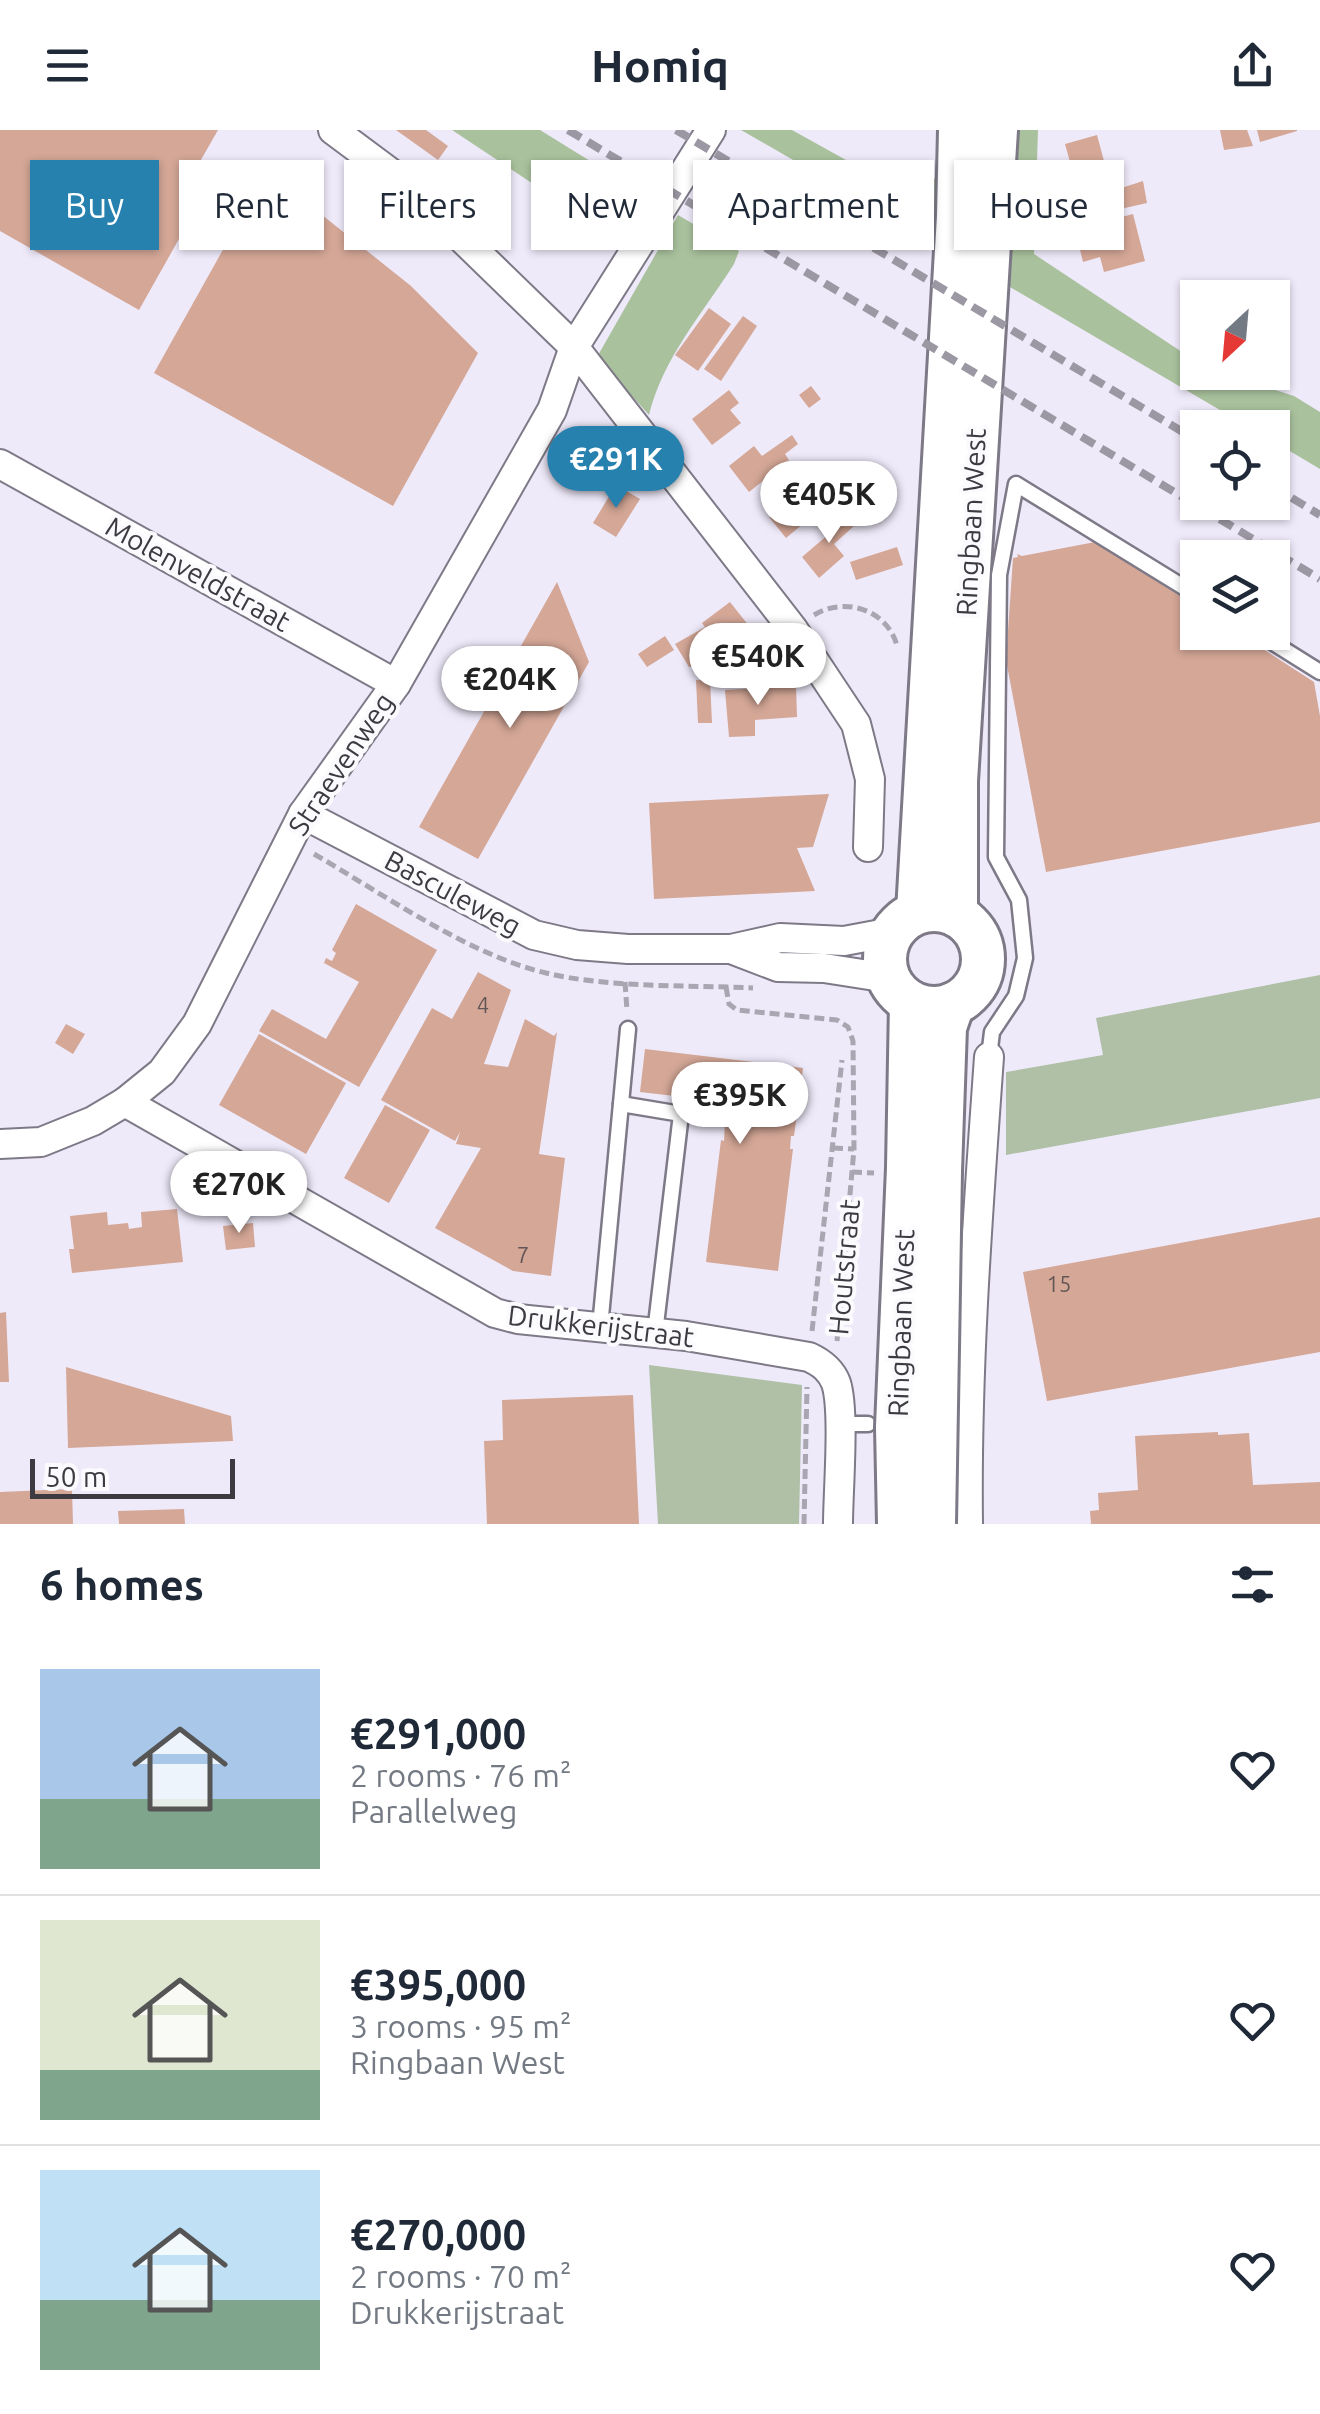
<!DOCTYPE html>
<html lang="en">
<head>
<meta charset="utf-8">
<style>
  :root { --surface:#fff; --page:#f2f2f3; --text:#1f2937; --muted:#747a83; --line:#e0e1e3; --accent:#2781af }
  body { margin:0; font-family:Ubuntu,sans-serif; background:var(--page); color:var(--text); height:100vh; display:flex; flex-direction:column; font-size:38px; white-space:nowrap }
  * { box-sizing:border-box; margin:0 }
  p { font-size:32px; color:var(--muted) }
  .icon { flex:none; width:55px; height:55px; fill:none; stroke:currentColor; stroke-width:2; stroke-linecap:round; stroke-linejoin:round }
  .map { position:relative; height:1394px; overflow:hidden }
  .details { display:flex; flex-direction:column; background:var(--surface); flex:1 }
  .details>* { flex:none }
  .top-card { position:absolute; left:30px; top:30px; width:1260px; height:90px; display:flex; gap:20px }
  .needle { width:65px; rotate:206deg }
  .tools { position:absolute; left:1180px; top:150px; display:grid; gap:20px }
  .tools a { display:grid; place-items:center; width:110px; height:110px; border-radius:0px; background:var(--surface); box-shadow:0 2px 8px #0004; font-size:50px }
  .scale { position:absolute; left:30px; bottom:25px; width:205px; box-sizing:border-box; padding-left:10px; border:5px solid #3d3b41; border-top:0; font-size:28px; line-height:35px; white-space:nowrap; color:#3d3b41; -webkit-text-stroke:8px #fbfafd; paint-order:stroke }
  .price { position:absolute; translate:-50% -85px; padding:0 22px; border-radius:35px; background:#fff; color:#222; font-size:32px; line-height:65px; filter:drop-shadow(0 2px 5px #0008) }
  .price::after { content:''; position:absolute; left:50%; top:60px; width:30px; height:22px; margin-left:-15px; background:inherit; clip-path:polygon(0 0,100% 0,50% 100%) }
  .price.current { background:var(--accent); color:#fff }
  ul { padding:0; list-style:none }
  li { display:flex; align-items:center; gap:30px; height:250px; padding:0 40px }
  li+li { border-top:2px solid var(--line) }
  li span { display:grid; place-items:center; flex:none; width:280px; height:200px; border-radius:0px; color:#555 }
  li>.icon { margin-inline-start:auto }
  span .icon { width:120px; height:120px; fill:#fffc; stroke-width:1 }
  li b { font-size:42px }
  h2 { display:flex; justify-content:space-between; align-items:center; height:120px; padding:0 40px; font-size:42px }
  .pill { padding:0 35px; border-radius:0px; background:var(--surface); box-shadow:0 2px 8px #0004; font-size:35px; line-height:90px }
  .pill.current { background:var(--accent); color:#fff }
  header { display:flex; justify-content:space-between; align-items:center; height:130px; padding:0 40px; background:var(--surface); font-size:45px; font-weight:600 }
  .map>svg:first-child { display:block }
</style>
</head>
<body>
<header><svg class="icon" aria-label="menu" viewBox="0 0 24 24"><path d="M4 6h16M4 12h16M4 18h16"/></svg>Homiq<svg class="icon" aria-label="share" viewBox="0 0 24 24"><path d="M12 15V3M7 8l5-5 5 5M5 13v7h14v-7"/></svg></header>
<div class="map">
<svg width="1320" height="1394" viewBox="0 0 1320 1394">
  <rect width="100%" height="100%" fill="#efeafa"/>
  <!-- green -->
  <g fill="#afc0a7">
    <path d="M 1320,845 L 1320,968 L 1006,1025 L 1006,942 L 1103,925 L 1096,888 Z"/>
    <path d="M 649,1235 L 802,1255 L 799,1394 L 658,1394 Z"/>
  </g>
  <!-- forest -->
  <g fill="#a9c29d">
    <path d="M 452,0 L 540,0 L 645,65 L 635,77 L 612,62 L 568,77 Z"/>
    <path d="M 741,0 L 792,0 L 864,40 L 939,49 L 935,112 Z"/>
    <path d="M 1013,0 L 1038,0 L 1034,124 L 1197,232 L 1198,242 L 1214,243 L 1225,250 L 1263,256 L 1294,266 L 1320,282 L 1320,339 L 1273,311 L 1272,298 L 1249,297 L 1003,153 Z"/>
    <path d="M 678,85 L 739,121 L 734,134 C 703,183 663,228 649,285 L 597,227 Z"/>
  </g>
  <!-- building -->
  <g fill="#d4a797">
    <path d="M 0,0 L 218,0 L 194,42 L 211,52 L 139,180 L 0,101 Z"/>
    <path d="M 396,0 L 426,0 L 448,16 L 438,30 Z"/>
    <path d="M 1220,0 L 1247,0 L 1253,16 L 1224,20 Z"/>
    <path d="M 1257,0 L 1297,0 L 1297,1 L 1260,12 Z"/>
    <path d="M 1097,5 L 1104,31 L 1072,39 L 1065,14 Z"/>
    <path d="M 267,41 L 411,156 L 478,223 L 393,376 L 154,243 Z"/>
    <path d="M 1143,51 L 1147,73 L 1116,80 L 1112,61 Z"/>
    <path d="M 1133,84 L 1145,131 L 1104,142 L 1100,127 L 1083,132 L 1075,99 Z"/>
    <path d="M 709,178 L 731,194 L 698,241 L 675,225 Z"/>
    <path d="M 743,186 L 757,196 L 721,251 L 704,239 Z"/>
    <path d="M 811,256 L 821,269 L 809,278 L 799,265 Z"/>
    <path d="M 729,260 L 739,273 L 730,280 L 741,293 L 712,315 L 692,289 Z"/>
    <path d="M 792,305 L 798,314 L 785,324 L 789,330 L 749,362 L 729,336 L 754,316 L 762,326 Z"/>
    <path d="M 843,334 L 856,350 L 786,408 L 769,387 L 793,367 L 805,380 L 830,359 L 822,350 Z"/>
    <path d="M 616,355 L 640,369 L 616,407 L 593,393 Z"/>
    <path d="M 841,381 L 854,396 L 834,414 L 844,426 L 819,448 L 802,427 L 830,403 L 824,395 Z"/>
    <path d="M 1095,412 L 1198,477 L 1198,502 L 1237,502 L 1314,552 L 1320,586 L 1320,692 L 1046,742 L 1006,530 L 1013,428 L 1018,427 L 1017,424 L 1022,426 Z"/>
    <path d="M 897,417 L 903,435 L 856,450 L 850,432 Z"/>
    <path d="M 557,452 L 589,532 L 478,729 L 419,697 Z"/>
    <path d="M 730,472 L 749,496 L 726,514 L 741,534 L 689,537 L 675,514 L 705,497 L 702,493 Z"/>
    <path d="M 665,506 L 674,520 L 647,537 L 638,524 Z"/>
    <path d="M 710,549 L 712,593 L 698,593 L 696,550 Z"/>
    <path d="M 796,556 L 797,587 L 755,590 L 755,606 L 729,607 L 725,560 Z"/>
    <path d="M 829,664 L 813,717 L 797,718 L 815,761 L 654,769 L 649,673 Z"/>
    <path d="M 356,774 L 437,820 L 359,957 L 259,901 L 272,879 L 326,909 L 359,852 L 324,833 L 326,828 L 332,831 L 336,823 L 332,820 Z"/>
    <path d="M 478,842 L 511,860 L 484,934 L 508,937 L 525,889 L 554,906 L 557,902 L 539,1024 L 565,1028 L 551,1146 L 513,1141 L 435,1098 L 481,1018 L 456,1014 L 460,1002 L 455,1011 L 381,970 L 432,878 L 452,889 Z"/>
    <path d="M 66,894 L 85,904 L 73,924 L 55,913 Z"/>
    <path d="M 259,904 L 346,953 L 306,1024 L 219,975 Z"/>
    <path d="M 645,919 L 803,938 L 794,1006 L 791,1006 L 790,1019 L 793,1019 L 778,1141 L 706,1132 L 721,1010 L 724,1011 L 726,972 L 640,962 Z"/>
    <path d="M 385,975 L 430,1000 L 389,1073 L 344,1048 Z"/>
    <path d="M 177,1079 L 183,1132 L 72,1143 L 69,1119 L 74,1119 L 70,1086 L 107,1082 L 108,1095 L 128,1093 L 129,1099 L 142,1097 L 141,1082 Z"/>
    <path d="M 1320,1087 L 1320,1222 L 1047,1271 L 1023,1142 Z"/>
    <path d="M 253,1093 L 255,1117 L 226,1120 L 223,1096 Z"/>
    <path d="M 6,1182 L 9,1252 L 0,1252 L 0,1183 Z"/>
    <path d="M 66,1237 L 231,1286 L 233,1311 L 68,1318 Z"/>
    <path d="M 633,1265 L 639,1394 L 487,1394 L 484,1311 L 503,1310 L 502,1270 Z"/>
    <path d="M 1218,1302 L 1218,1305 L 1249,1303 L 1253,1355 L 1320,1352 L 1320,1394 L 1091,1394 L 1090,1381 L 1099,1380 L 1098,1363 L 1138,1360 L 1135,1306 Z"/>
    <path d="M 72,1359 L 73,1394 L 0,1394 L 0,1362 Z"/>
    <path d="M 184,1379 L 185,1394 L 119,1394 L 118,1381 Z"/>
  </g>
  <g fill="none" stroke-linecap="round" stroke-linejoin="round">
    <defs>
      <g id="service">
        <path d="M 1256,502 L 1320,542"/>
        <path d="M 989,927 L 992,902 L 1016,866 L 1025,828 L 1019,770 L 996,727 L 999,445 L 1016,354 L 1198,466"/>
        <path d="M 621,974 L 681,984 L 655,1203"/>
        <path d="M 600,1197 L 628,899"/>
        <path d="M 840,1294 L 868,1294"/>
      </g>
      <g id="minor">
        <path d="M 333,0 L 407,55 L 574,217 L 793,499 L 856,594 L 870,649 L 868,717"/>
        <path d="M 0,334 L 396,554"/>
        <path d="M 303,684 L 534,805 L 577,815 L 628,819 L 731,819 L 780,808 L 844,811 L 892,802"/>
        <path d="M 731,819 L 778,837 L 824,838 L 888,848"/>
        <path d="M 125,972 L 495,1183 L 518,1189 L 686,1206 L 809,1227 C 822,1233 831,1240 836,1253 C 845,1280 838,1362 838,1394"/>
        <path d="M 0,1014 L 41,1012 L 93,991 L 125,972 L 162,942 L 197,894 L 303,684 L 396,554 L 552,280 L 574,217 L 711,0"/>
        <path d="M 968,1394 C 966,1238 978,1083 989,927"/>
      </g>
      <g id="primary">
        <circle cx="934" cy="829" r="49"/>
        <path d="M 918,782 L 958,86 L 960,0"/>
        <path d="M 956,785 L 956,651 L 996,0"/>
        <path d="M 908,1038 L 911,873"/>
        <path d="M 940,1041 L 945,897 L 953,874"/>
      </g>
    </defs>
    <!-- service casing -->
    <use href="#service" stroke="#7e7987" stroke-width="19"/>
    <!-- minor casing -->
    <use href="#minor" stroke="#7e7987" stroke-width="32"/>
    <!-- primary casing -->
    <use href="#primary" stroke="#7e7987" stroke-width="48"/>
    <!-- path -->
    <g stroke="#a9a5b1" stroke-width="5" stroke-dasharray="10 5" stroke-linecap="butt">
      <path d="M 814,485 C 845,466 888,480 897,516"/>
      <path d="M 314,724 C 383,764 469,825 546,843 C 608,858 688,855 753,858"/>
      <path d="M 625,852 L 627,881"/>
      <path d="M 726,857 L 729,874 L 737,880 L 837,890 L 848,897 L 853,911 L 854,1019 L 837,1211"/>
      <path d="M 833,1018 L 854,1019"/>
      <path d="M 852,1042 L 874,1043"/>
      <path d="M 812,1201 L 842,930"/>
      <path d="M 804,1394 L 807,1257"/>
    </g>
    <!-- service -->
    <use href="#service" stroke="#fff" stroke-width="14"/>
    <!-- minor -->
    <use href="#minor" stroke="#fff" stroke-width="28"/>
    <!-- primary -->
    <use href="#primary" stroke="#fff" stroke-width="42"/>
    <!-- rail -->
    <g stroke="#9b98a3" stroke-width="8" stroke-dasharray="15 8" stroke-linecap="butt">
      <path d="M 568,0 L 1320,449"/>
      <path d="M 676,0 L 1198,311"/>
      <path d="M 1272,356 L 1320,385"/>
    </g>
    <defs>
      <g id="primary-bridge">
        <path d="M 899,1394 L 897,1297 L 908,1038"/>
        <path d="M 934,1394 L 940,1041"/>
      </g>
    </defs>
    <!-- primary-bridge casing -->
    <use href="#primary-bridge" stroke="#7e7987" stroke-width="48" stroke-linecap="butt"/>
    <!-- primary-bridge -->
    <use href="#primary-bridge" stroke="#fff" stroke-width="42"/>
  </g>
  <g text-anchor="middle" stroke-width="8" stroke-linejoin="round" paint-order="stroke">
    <!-- number labels -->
    <g font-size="22" fill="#635656">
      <text x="483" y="883">4</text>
      <text x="523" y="1133">7</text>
      <text x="1059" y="1162">15</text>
    </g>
    <!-- street labels -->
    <g font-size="28" fill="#3d3b41" stroke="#fbfafd">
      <text transform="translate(971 392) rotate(-87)" y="10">Ringbaan West</text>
      <text transform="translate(198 444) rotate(29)" y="10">Molenveldstraat</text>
      <text transform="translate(341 634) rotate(-56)" y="10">Straevenweg</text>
      <text transform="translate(453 763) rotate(28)" y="10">Basculeweg</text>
      <text transform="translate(844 1137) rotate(-85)" y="10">Houtstraat</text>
      <text transform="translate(901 1193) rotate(-88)" y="10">Ringbaan West</text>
      <text transform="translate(601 1196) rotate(7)" y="10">Drukkerijstraat</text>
    </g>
  </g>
</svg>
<div class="tools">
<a><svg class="needle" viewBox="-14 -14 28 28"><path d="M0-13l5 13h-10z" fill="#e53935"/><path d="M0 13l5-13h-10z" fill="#747a83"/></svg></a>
<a><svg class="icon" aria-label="locate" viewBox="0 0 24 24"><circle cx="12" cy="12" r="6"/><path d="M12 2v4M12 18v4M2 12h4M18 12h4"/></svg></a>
<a><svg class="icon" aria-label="layers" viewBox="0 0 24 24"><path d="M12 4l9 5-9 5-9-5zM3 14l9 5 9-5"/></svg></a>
</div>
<div class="scale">50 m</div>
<b class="price current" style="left:616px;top:381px">€291K</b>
<b class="price" style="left:829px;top:416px">€405K</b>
<b class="price" style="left:758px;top:578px">€540K</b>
<b class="price" style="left:510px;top:601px">€204K</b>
<b class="price" style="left:740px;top:1017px">€395K</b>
<b class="price" style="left:239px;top:1106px">€270K</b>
<div class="top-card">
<a class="pill current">Buy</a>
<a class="pill">Rent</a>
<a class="pill">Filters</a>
<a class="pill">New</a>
<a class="pill">Apartment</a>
<a class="pill">House</a>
</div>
</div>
<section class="details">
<h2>6 homes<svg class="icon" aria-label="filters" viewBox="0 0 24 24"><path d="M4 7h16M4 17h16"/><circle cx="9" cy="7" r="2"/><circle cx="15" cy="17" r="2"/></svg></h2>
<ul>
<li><span style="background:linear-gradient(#a9c7e8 65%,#7fa58c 0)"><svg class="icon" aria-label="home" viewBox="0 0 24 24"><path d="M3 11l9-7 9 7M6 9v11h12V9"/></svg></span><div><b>€291,000</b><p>2 rooms · 76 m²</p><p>Parallelweg</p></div><svg class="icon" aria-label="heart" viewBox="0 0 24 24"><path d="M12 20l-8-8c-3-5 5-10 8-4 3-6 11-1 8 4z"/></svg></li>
<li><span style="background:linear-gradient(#dfe7d0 75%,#7fa58c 0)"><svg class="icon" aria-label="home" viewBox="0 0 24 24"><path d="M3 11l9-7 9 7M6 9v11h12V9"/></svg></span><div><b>€395,000</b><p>3 rooms · 95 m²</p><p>Ringbaan West</p></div><svg class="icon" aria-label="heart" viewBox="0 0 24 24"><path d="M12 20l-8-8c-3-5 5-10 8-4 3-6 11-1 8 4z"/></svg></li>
<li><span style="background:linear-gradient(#bfe0f5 65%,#7fa58c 0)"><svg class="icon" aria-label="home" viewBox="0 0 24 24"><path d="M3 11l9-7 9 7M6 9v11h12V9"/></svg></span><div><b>€270,000</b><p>2 rooms · 70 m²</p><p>Drukkerijstraat</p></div><svg class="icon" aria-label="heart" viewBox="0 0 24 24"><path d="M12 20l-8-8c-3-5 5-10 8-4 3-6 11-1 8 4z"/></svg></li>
</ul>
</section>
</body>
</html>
